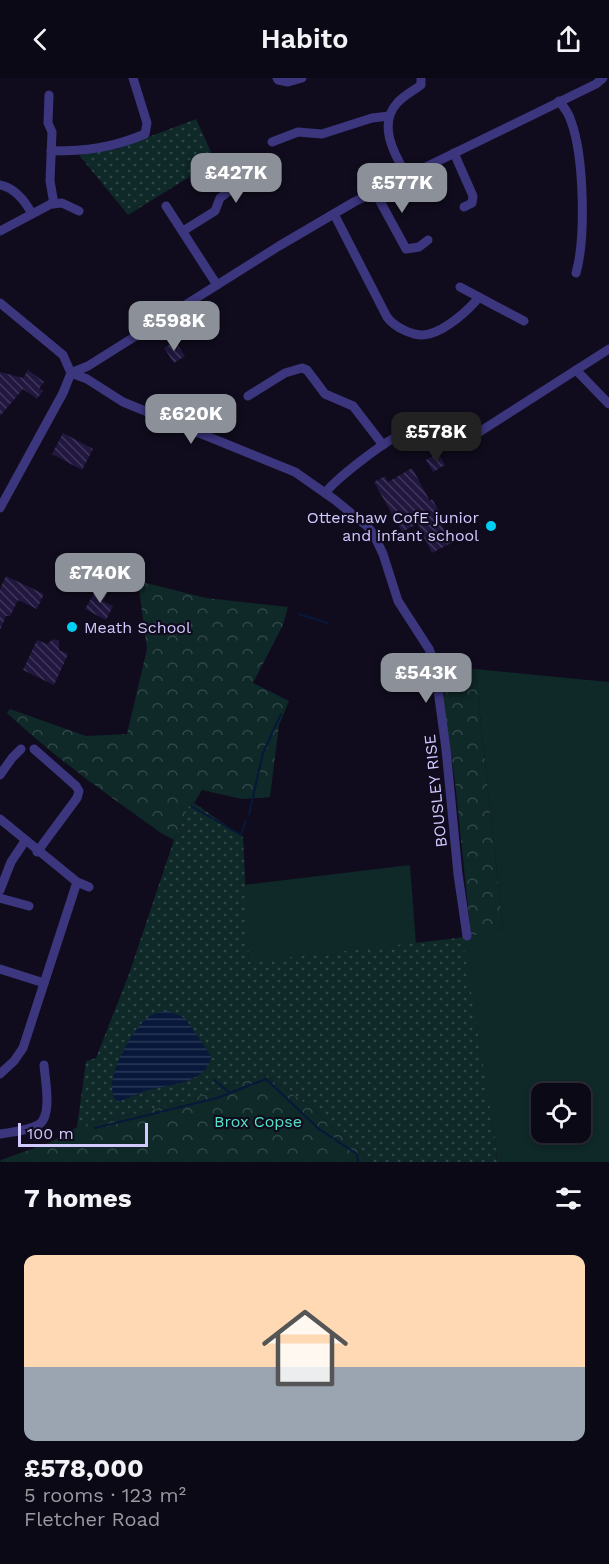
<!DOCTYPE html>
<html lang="en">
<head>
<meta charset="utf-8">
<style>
  :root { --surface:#0c0916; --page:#1a1723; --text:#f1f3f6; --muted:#9a9aa1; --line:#2c2a35; --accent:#8c9099 }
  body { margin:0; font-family:"Work Sans",sans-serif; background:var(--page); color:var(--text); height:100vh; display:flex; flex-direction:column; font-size:22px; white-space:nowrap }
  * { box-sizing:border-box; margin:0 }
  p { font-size:20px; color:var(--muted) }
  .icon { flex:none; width:33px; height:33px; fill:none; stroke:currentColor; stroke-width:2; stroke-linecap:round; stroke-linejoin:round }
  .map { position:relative; height:1084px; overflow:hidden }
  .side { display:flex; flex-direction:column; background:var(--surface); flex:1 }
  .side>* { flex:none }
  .controls { position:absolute; left:531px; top:1005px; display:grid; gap:12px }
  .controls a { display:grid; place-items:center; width:60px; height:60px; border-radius:12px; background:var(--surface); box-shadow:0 3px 9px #0003,0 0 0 2px var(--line); font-size:30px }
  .scale { position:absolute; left:18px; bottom:15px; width:130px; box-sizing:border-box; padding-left:6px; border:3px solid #d2c9ff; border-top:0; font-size:16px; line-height:21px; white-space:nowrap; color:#d2c9ff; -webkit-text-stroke:4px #100c1e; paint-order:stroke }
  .price { position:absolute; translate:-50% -51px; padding:0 14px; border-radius:12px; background:var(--accent); color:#fff; font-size:20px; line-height:39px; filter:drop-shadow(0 2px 3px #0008) }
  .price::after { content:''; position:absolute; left:50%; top:36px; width:18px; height:14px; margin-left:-9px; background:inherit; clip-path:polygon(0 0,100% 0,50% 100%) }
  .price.active { background:#222; color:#fff }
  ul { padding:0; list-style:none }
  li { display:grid; align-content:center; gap:12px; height:318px; padding:0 24px }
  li+li { border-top:2px solid var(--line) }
  li span { display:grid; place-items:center; height:186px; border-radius:12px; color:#555 }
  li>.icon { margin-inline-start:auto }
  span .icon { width:108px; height:108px; fill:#fffc; stroke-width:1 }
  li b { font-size:26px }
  h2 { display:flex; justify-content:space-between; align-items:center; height:72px; padding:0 24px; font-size:26px }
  header { display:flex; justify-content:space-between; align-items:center; height:78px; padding:0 24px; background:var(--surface); font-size:27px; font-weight:600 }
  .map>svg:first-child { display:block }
</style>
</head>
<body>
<header><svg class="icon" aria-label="back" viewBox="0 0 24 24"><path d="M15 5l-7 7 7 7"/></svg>Habito<svg class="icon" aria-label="share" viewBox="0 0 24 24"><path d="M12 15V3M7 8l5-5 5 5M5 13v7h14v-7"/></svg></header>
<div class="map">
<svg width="609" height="1084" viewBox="0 0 609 1084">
  <defs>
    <pattern id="forest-crowns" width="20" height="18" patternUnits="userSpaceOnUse" patternTransform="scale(1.5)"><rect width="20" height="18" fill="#0f2828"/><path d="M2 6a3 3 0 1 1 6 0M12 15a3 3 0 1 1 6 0" fill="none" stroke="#314648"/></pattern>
    <pattern id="park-dots" width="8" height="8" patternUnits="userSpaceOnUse" patternTransform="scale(1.5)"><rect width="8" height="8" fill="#0f2828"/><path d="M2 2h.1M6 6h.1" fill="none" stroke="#314648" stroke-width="1.8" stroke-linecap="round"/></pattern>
    <pattern id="water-rules" width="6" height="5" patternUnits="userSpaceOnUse" patternTransform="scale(1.5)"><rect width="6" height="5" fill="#08183b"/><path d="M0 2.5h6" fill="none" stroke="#2b3858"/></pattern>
    <pattern id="building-back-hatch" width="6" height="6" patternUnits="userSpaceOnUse" patternTransform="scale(1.5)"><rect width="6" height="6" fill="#21173f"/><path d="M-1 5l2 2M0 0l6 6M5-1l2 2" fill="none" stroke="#40375c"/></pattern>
  </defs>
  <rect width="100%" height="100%" fill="#100c1e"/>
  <!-- green -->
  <g fill="#0f2828" fill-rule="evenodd">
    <path d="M 475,591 L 609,604 L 609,1084 L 497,1084 L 495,1060 L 458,860 L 503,850 ZM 542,1016 L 580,1016 L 580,1054 L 542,1054 Z"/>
    <path d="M 410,787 L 416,866 L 249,885 L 244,807 Z"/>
  </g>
  <!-- forest -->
  <g fill="url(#forest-crowns)">
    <path d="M 138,503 L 206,520 L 288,529 L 283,547 L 253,605 L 289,623 L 279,647 L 270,719 L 242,721 L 202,712 L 194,725 L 190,726 L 174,762 L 161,755 C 108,717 55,680 7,635 L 10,631 L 86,658 L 127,656 L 147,571 Z"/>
    <path d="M 438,590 L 475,591 L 503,850 L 471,858 L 455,703 Z"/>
    <path d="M 264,997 L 310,1028 L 372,1084 L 0,1084 L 1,1082 L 51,1064 L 77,1049 L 172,1027 Z"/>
  </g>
  <!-- park -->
  <g fill="url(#park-dots)">
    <path d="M 196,41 L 215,83 L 128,137 L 79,77 L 117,71 Z"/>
    <path d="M 194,725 L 243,759 L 249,884 L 458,860 L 463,865 L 495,1060 L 497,1084 L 372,1084 L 310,1028 L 264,997 L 172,1027 L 77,1049 L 86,983 L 96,980 L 129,896 L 174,762 L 190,726 Z"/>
  </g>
  <!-- water -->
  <path fill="url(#water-rules)" d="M 168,933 L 185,940 L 211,978 C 207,1007 166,1006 145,1013 C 136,1016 127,1020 118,1024 C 99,1009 131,953 146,941 C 152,935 160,934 168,933 Z"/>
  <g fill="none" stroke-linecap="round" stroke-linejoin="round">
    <!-- stream -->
    <g stroke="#08183b" stroke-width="2">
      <path d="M 299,536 L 328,545"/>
      <path d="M 191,728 L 241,757 L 246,743"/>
      <path d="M 249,736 L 263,675 L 281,636"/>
      <path d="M 214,1002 L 230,1015"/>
      <path d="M 95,1050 L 217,1020 L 266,1001 L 319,1051 L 357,1076 L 358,1084"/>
    </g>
  </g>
  <!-- building -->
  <g fill="url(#building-back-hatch)">
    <path d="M 175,263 L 185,278 L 174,285 L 164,270 Z"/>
    <path d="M 28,292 L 44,304 L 39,311 L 43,313 L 37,321 L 23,311 L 0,338 L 0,294 L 23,300 Z"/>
    <path d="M 63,355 L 93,371 L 82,392 L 52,376 Z"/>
    <path d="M 438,375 L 445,387 L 433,394 L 426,382 Z"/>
    <path d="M 412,390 L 430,423 L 432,421 L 439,433 L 435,435 L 451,465 L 432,475 L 417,446 L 402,454 L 374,404 L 385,398 L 388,404 Z"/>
    <path d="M 6,498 L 44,516 L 37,531 L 18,522 L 10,538 L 6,538 L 0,552 L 0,511 Z"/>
    <path d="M 99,507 L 109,512 L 103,523 L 113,528 L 106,542 L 85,531 Z"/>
    <path d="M 53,561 L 59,563 L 59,572 L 68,576 L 54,607 L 23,592 L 37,562 L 47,566 Z"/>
  </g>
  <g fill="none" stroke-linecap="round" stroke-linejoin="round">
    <!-- minor -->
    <g stroke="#3c367e" stroke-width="9">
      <path d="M 277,0 L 278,2 L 288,4 L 302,0"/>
      <path d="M 49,17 L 48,45 L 52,54 L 50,103 L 54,126"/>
      <path d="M 559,23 C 564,29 569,36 571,43 C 584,78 586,160 576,195"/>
      <path d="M 272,64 L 298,54 L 322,56 L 372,40 L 389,38"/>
      <path d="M 51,73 C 86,73 112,70 145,56 L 147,45 L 133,0"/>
      <path d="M 454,75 L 473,118 L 472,125 L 464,129"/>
      <path d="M 407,98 C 394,76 377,46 398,24 C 405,17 413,13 421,7 L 421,0"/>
      <path d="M 0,107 C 15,110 25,123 32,136"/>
      <path d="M 375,114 L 406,171 L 419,169 L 428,162"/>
      <path d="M 166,128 L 217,207"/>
      <path d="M 334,136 L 387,239 C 395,250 416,260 429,256 C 446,252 469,232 479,219"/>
      <path d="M 0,153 L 51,126 L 62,125 L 79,133"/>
      <path d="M 183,153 L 215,133 L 220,120 L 237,107 L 238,102 L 225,81"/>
      <path d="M 460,209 L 524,243"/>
      <path d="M 0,225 L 63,277 L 71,295 L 63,315 L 0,430"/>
      <path d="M 576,292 L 609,326"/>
      <path d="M 71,295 L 87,301 L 123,324 L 295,394 L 335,422 L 368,449 L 374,457 L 383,476 L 398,523 L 429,571 L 434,583 L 446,671 L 458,796 L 467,858"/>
      <path d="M 71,295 L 88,288 L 279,168 L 354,124 L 596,6 L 603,0"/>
      <path d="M 248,318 L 285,295 L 302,290 L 307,292 L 325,316 L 353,328 L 383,367"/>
      <path d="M 325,415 C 336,401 392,356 407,355 C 428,355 453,364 473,358 L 609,271"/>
      <path d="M 34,671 L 76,708 L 79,713 L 77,720 L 37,774"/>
      <path d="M 0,697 L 12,680 L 21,671"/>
      <path d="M 0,741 L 77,804 L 23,970 L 14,983 L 0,996"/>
      <path d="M 77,804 L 89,809"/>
      <path d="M 0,812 L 11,784 L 25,763"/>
      <path d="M 0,820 L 29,828"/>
      <path d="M 0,891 L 44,905"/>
      <path d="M 0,1056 C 12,1054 27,1053 38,1047 C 53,1039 45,1002 44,987"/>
    </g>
  </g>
  <!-- markers -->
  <g fill="#00cff4" stroke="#100c1e" stroke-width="2">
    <circle cx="491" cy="448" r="6"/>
    <circle cx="72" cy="549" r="6"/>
  </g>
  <g text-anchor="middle" stroke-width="4.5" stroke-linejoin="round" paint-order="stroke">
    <!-- poi labels -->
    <g font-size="16" fill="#d2c9ff" stroke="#100c1e" text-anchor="end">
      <text x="479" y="445">Ottershaw CofE junior<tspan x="479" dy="18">and infant school</tspan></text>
      <text x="84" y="555" text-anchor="start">Meath School</text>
    </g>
    <!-- street labels -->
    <g font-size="16" fill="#d2c9ff" stroke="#100c1e">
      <text transform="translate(435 713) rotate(-96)" y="6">BOUSLEY RISE</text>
    </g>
    <!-- park labels -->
    <g font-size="16" fill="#54e0c4" stroke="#100c1e">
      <text x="258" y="1049">Brox Copse</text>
    </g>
  </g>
</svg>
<div class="controls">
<a><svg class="icon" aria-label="locate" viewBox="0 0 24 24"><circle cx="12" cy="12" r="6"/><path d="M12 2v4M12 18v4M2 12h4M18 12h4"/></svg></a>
</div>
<div class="scale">100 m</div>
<b class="price" style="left:236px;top:126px">£427K</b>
<b class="price" style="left:402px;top:136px">£577K</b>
<b class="price" style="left:174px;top:274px">£598K</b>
<b class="price" style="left:191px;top:367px">£620K</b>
<b class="price active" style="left:436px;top:385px">£578K</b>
<b class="price" style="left:100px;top:526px">£740K</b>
<b class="price" style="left:426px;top:626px">£543K</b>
</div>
<section class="side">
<h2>7 homes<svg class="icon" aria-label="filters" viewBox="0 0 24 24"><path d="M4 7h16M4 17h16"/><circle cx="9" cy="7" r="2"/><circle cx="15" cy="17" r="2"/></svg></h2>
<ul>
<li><span style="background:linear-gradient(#ffd9b3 60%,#9aa5b1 0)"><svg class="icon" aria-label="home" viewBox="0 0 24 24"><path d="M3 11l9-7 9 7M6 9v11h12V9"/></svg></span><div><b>£578,000</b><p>5 rooms · 123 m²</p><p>Fletcher Road</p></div></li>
</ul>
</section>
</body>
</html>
